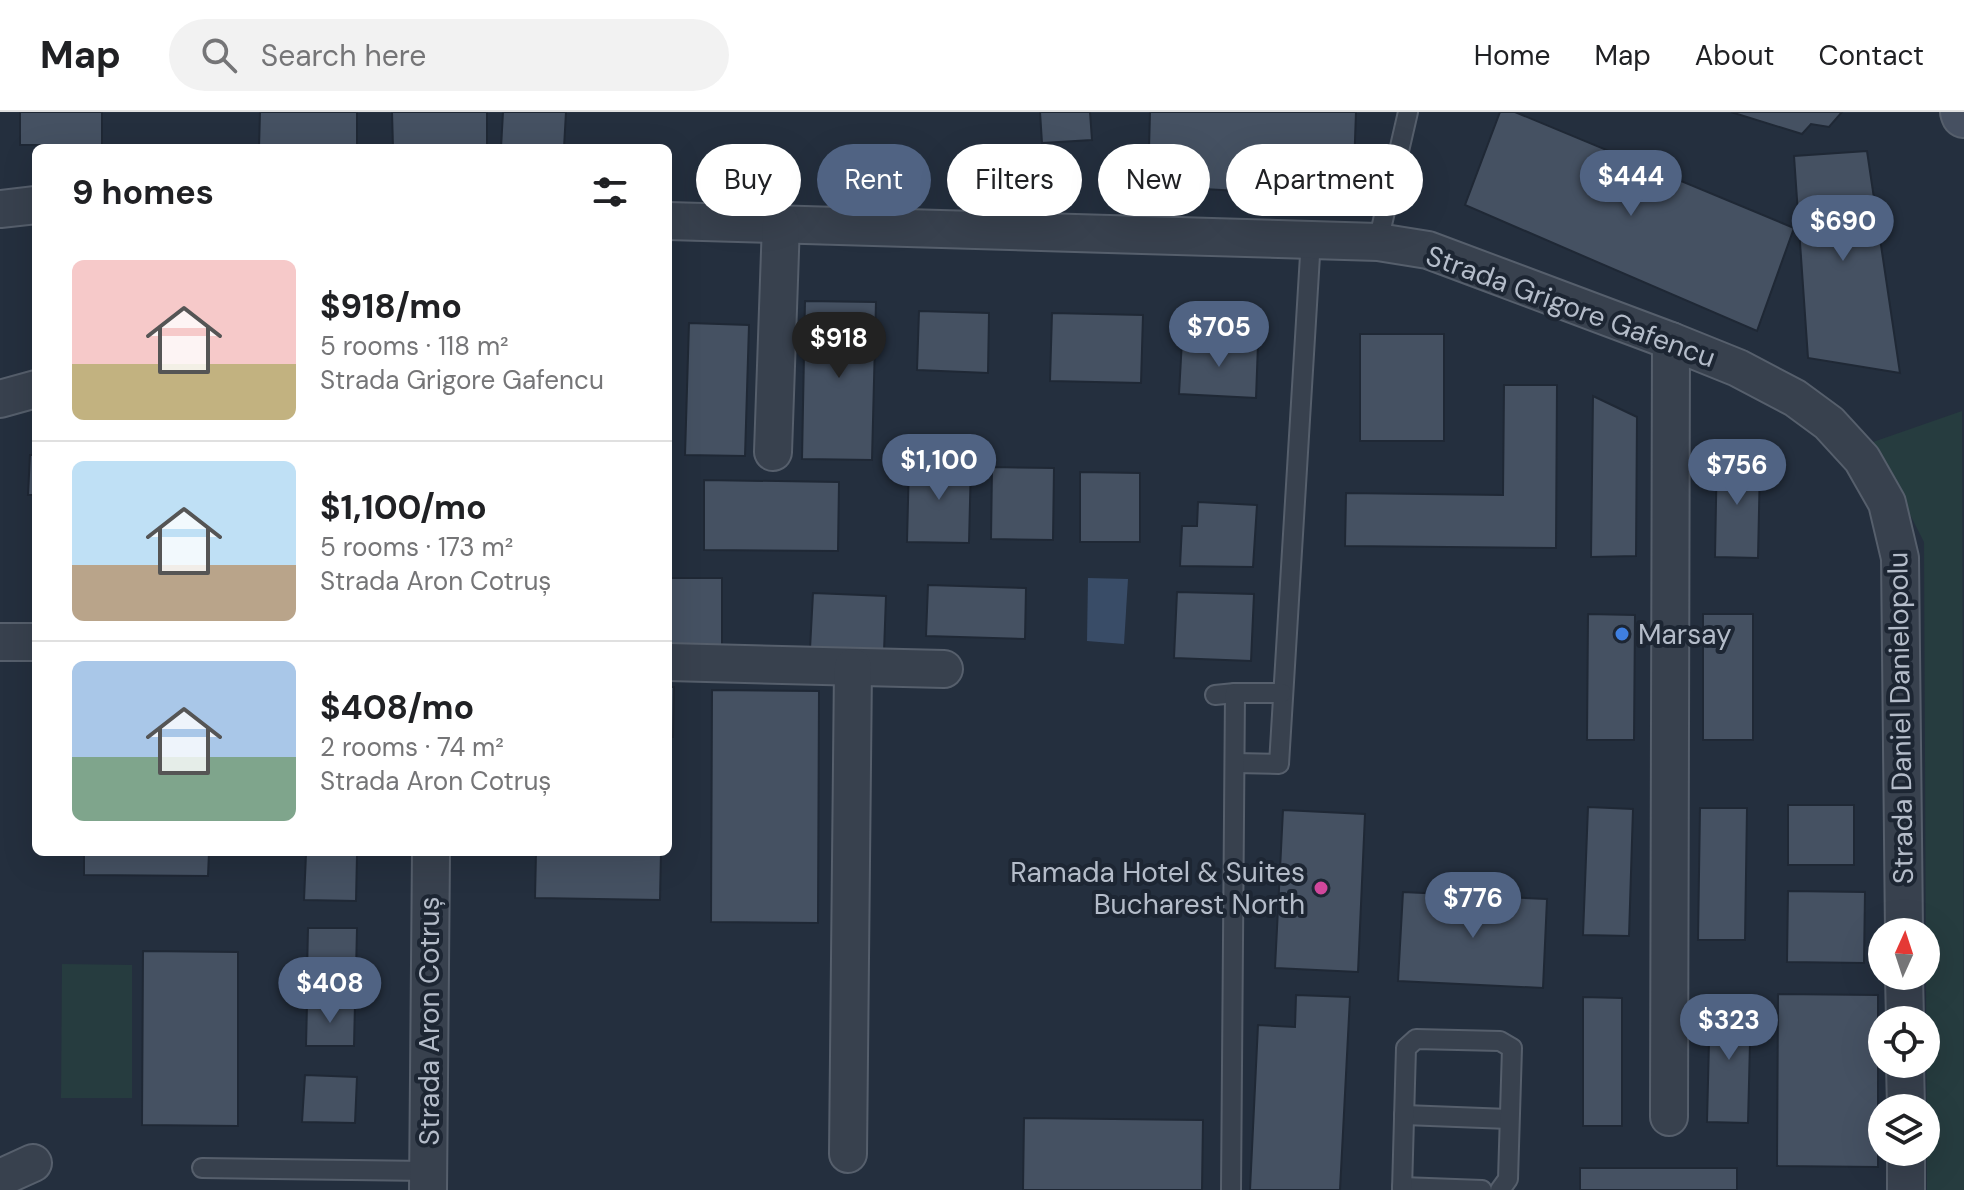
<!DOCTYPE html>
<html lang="en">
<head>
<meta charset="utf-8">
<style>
  :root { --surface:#fff; --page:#f2f2f2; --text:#202124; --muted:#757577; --line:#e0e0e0; --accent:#506383 }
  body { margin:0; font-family:"DM Sans",sans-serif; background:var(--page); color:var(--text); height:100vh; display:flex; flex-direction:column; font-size:30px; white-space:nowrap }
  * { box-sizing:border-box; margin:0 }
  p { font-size:26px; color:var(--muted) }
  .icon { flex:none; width:44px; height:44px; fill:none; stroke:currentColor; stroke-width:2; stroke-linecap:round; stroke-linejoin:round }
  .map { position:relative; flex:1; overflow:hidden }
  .side { position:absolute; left:32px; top:32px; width:640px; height:712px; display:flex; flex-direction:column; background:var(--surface); border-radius:12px; box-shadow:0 8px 32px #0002 }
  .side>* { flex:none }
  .banner { position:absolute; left:696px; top:32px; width:760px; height:72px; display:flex; gap:16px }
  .needle { width:52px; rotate:3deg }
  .tools { position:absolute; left:1868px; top:806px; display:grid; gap:16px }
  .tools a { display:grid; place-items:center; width:72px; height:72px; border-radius:50%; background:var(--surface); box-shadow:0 8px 32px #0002; font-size:40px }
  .price { position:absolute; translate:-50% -68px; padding:0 18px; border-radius:28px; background:var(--accent); color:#fff; font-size:26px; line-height:52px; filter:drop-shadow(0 2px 4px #0008) }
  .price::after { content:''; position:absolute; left:50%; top:48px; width:24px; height:18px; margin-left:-12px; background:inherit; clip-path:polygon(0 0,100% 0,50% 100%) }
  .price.active { background:#222; color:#fff }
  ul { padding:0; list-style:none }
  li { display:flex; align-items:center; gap:24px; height:200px; padding:0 40px }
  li+li { border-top:2px solid var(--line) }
  li span { display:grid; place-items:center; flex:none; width:224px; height:160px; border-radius:12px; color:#555 }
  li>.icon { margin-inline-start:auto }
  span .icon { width:96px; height:96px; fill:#fffc; stroke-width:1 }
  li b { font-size:34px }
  h2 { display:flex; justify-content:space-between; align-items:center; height:96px; padding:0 40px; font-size:34px }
  .tag { padding:0 28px; border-radius:36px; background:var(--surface); box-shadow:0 8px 32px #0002; font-size:28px; line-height:72px }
  .tag.active { background:var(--accent); color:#fff }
  header { display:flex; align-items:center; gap:48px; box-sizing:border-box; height:112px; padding:0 40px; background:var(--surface); border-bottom:2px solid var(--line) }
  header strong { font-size:38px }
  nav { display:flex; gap:44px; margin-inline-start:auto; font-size:28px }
  .search { width:560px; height:72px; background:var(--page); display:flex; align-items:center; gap:20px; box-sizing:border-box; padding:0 28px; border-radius:44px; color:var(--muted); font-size:30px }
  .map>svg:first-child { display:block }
</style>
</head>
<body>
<header>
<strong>Map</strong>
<div class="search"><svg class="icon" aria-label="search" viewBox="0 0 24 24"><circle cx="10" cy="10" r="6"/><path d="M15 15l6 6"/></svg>Search here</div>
<nav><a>Home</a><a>Map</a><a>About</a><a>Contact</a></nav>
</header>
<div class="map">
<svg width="1964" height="1078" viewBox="0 0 1964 1078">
  <rect width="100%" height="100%" fill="#242f3e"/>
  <!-- green -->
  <g fill="#263c3f">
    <path d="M 1962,299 L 1964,1078 L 1927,1078 L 1924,430 L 1873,330 Z"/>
    <path d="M 62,852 L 132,853 L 132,986 L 61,986 Z"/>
  </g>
  <!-- water -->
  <path fill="#394c67" d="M 1088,466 L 1128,467 L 1124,532 L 1087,529 Z"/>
  <!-- building -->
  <g fill="#455162" stroke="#1f2835" stroke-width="2">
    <rect x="20" y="0" width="82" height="33"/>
    <path d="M 260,0 L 357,0 L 357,36 L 259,36 Z"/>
    <path d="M 392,0 L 487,0 L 487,36 L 393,36 Z"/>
    <path d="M 503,0 L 566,0 L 564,36 L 501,36 Z"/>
    <path d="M 1040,0 L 1090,0 L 1092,28 L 1042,31 Z"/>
    <path d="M 1150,0 L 1356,0 L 1353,85 L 1148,74 Z"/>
    <path d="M 1500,0 L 1515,0 L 1794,116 L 1757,219 L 1465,93 Z"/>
    <path d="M 1731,0 L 1842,0 L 1829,15 L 1811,12 L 1802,22 Z"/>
    <path d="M 1867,39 L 1900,261 L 1808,246 L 1794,44 Z"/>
    <path d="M 805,189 L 876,190 L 872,348 L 802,347 Z"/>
    <path d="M 919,199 L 989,201 L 988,261 L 917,258 Z"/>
    <path d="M 1052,201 L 1143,203 L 1141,271 L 1050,269 Z"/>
    <path d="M 689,211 L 749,213 L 745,344 L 685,343 Z"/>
    <rect x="1360" y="222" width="84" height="107"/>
    <path d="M 1182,228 L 1258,232 L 1256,286 L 1179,282 Z"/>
    <path d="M 1504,273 L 1557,273 L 1556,436 L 1345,434 L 1346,381 L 1503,383 Z"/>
    <path d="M 1593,284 L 1637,305 L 1636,444 L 1591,445 Z"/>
    <path d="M 1717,336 L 1760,352 L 1758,446 L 1715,445 Z"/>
    <path d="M 30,343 L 36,343 L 36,383 L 28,383 Z"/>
    <path d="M 909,350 L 971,351 L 969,431 L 907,430 Z"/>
    <path d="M 992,355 L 1054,356 L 1053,428 L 991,427 Z"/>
    <path d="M 1080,360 L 1140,361 L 1140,430 L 1080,430 Z"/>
    <path d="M 704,368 L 839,370 L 838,439 L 704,438 Z"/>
    <path d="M 1198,390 L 1257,393 L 1253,455 L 1180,454 L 1182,414 L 1197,414 Z"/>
    <path d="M 668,466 L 722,466 L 722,536 L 668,535 Z"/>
    <path d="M 928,473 L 1026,476 L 1025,527 L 926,524 Z"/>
    <path d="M 1177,480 L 1254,482 L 1251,549 L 1174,546 Z"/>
    <path d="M 813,481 L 886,484 L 884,540 L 810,537 Z"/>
    <path d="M 1588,502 L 1635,503 L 1634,628 L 1587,628 Z"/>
    <rect x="1703" y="502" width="50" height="126"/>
    <path d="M 668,575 L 674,575 L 673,625 L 668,625 Z"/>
    <path d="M 712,578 L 819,579 L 818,811 L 711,810 Z"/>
    <rect x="1788" y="693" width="66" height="60"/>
    <path d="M 1588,695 L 1633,697 L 1629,824 L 1583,823 Z"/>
    <path d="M 1700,696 L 1747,696 L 1745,828 L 1698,828 Z"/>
    <path d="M 1283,698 L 1365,702 L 1358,860 L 1275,856 Z"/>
    <path d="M 84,740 L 209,740 L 208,764 L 84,763 Z"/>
    <path d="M 536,740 L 661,740 L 660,788 L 535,786 Z"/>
    <path d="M 306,742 L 357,743 L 356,789 L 304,788 Z"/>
    <path d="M 1788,779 L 1865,780 L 1864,851 L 1787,850 Z"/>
    <path d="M 1403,780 L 1547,787 L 1543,876 L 1398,869 Z"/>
    <path d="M 308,816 L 357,816 L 356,860 L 307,861 Z"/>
    <path d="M 143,839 L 238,840 L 238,1014 L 142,1013 Z"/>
    <path d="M 1778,882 L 1878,883 L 1878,1055 L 1777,1054 Z"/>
    <path d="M 1296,883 L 1350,885 L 1340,1078 L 1250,1078 L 1258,913 L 1295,915 Z"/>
    <path d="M 1583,885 L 1622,886 L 1622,1014 L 1583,1014 Z"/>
    <path d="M 1710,890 L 1751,891 L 1748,1011 L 1707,1010 Z"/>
    <path d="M 307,892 L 355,892 L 354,934 L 306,934 Z"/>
    <path d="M 305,963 L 357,965 L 355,1011 L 302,1010 Z"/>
    <path d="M 1024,1006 L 1203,1008 L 1202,1078 L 1023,1078 Z"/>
    <rect x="1580" y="1056" width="157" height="22"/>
  </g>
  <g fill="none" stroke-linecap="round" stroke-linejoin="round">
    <defs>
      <g id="service">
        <path d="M 1378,130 L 1408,0"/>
        <path d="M 1215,583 L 1235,581"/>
        <path d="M 1235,651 L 1279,652 L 1311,127"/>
        <path d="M 1404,1003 L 1509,1007"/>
        <path d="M 202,1056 L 428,1059"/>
        <path d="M 1402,1075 L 1482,1078"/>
        <path d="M 1231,1078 L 1235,581 L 1282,581"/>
        <path d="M 1402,1078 L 1406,936 L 1416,927 L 1500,929 L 1512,936 L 1508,1067 L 1500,1078"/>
      </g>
      <g id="minor">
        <path d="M 0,97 L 36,93"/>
        <path d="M 668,109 L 1378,130 L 1428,138 L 1671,229 L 1738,256 L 1795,286 L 1829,311 L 1862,347 L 1887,391 L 1900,446 L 1904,820"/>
        <path d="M 0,287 L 36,277"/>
        <path d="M 773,340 L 781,111"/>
        <path d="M 0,530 L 36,530"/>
        <path d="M 668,550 L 944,557"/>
        <path d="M 1904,864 L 1905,908"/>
        <path d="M 1905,952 L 1906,996"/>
        <path d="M 1669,1005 L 1671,229"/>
        <path d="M 1906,1040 L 1906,1078"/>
        <path d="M 848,1042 L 853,555"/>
        <path d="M 0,1066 L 33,1051"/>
        <path d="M 428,1078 L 431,740"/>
      </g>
      <path id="secondary" d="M 1963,0 L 1964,3"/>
    </defs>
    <!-- service casing -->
    <use href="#service" stroke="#565f6c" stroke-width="22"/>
    <!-- minor casing -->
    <use href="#minor" stroke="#565f6c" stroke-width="40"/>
    <!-- secondary casing -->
    <use href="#secondary" stroke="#565f6c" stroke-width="48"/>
    <!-- service -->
    <use href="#service" stroke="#38414e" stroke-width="18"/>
    <!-- minor -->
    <use href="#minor" stroke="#38414e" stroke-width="36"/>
    <!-- secondary -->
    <use href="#secondary" stroke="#465061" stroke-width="44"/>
  </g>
  <!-- markers -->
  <circle fill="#3f7fe0" stroke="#1d2633" stroke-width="3" cx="1622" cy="522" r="8"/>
  <circle fill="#d1479c" stroke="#1d2633" stroke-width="3" cx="1321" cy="776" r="8"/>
  <g text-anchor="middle" stroke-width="8" stroke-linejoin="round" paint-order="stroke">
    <!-- street labels -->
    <g font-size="28" fill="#b4bcc9" stroke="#1d2633">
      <text transform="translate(1571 194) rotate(20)" y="10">Strada Grigore Gafencu</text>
      <text transform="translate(1900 606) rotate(-91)" y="10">Strada Daniel Danielopolu</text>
      <text transform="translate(429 909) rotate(-90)" y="10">Strada Aron Cotruș</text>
    </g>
    <!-- poi labels -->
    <g font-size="28" fill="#b4bcc9" stroke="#1d2633" text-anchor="start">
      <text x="1638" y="532">Marsay</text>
      <text x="1305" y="770" text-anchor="end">Ramada Hotel &amp; Suites<tspan x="1305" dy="32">Bucharest North</tspan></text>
    </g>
  </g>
</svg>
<div class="tools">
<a><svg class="needle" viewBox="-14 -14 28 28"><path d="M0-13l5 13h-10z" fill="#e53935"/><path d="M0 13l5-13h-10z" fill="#757577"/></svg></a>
<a><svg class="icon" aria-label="locate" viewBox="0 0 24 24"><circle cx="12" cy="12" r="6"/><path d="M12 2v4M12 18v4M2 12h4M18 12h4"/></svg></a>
<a><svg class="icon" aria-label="layers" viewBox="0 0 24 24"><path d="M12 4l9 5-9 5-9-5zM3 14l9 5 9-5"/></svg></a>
</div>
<b class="price" style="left:1631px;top:106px">$444</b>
<b class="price" style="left:1843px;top:151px">$690</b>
<b class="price" style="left:1219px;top:257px">$705</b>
<b class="price active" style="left:839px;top:268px">$918</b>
<b class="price" style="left:939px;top:390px">$1,100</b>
<b class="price" style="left:1737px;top:395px">$756</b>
<b class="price" style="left:1473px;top:828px">$776</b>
<b class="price" style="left:330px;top:913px">$408</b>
<b class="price" style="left:1729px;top:950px">$323</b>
<div class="banner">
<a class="tag">Buy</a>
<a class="tag active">Rent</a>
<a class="tag">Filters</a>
<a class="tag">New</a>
<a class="tag">Apartment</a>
</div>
<section class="side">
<h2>9 homes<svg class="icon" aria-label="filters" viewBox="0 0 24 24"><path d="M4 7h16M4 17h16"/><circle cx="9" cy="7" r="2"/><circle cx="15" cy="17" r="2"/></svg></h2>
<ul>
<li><span style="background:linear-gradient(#f6c9c9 65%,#c2b280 0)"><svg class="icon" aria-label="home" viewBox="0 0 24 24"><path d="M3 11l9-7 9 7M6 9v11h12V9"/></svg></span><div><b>$918/mo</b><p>5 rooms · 118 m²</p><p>Strada Grigore Gafencu</p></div></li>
<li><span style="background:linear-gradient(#bfe0f5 65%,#b9a48a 0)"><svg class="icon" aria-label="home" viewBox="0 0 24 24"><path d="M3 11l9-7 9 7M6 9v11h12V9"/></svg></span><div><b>$1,100/mo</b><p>5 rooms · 173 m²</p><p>Strada Aron Cotruș</p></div></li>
<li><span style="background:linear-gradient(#a9c7e8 60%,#7fa58c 0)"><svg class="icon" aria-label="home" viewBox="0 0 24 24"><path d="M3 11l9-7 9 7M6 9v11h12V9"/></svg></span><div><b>$408/mo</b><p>2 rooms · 74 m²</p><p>Strada Aron Cotruș</p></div></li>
</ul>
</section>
</div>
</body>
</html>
